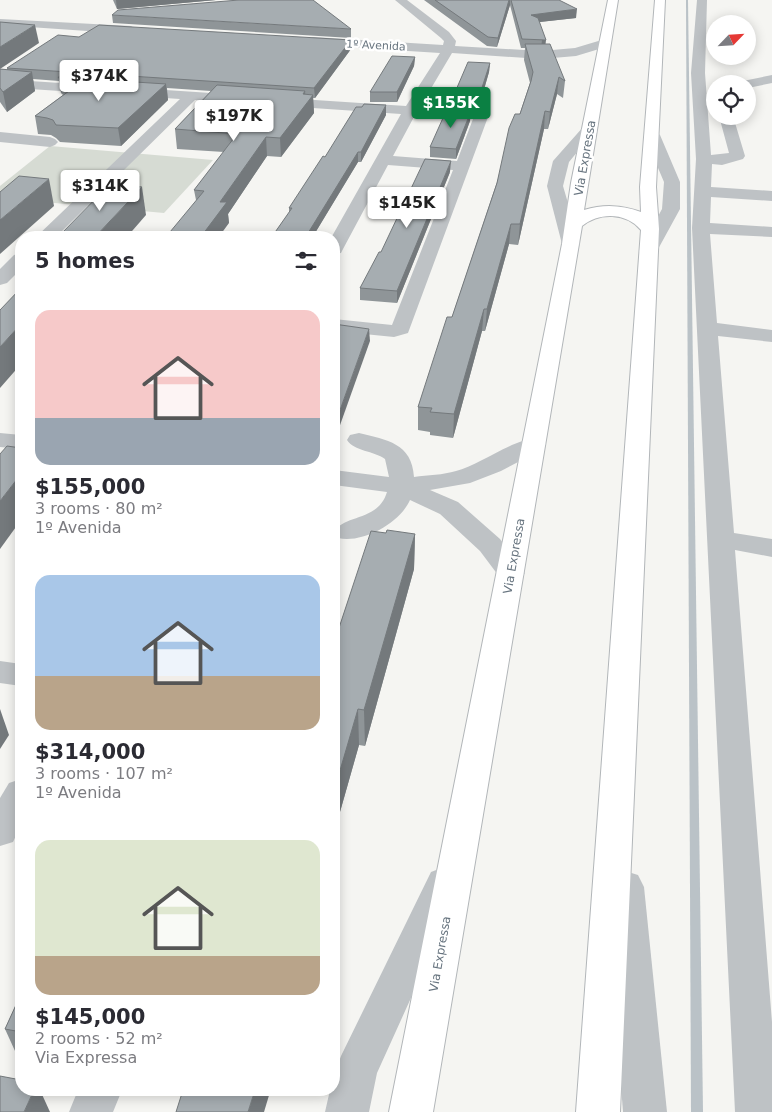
<!DOCTYPE html>
<html lang="en">
<head>
<meta charset="utf-8">
<style>
  :root { --surface:#fff; --page:#f7f7f7; --text:#2b2b33; --muted:#7c7c81; --accent:#0b8043 }
  body { margin:0; font-family:"DejaVu Sans",sans-serif; background:var(--page); color:var(--text); height:100vh; display:flex; flex-direction:column; font-size:19px; white-space:nowrap }
  * { box-sizing:border-box; margin:0 }
  p { font-size:16px; color:var(--muted) }
  .icon { flex:none; width:28px; height:28px; fill:none; stroke:currentColor; stroke-width:2; stroke-linecap:round; stroke-linejoin:round }
  .map { position:relative; flex:1; overflow:hidden }
  .panel { position:absolute; left:15px; top:231px; width:325px; height:865px; display:flex; flex-direction:column; background:var(--surface); border-radius:20px; box-shadow:0 2px 12px #0003 }
  .panel>* { flex:none }
  .needle { width:32px; rotate:65deg }
  .buttons { position:absolute; left:706px; top:15px; display:grid; gap:10px }
  .buttons a { display:grid; place-items:center; width:50px; height:50px; border-radius:50%; background:var(--surface); box-shadow:0 2px 12px #0003; font-size:25px }
  .price { position:absolute; translate:-50% -42px; padding:0 11px; border-radius:5px; background:#fff; color:#222; font-size:16px; line-height:32px; filter:drop-shadow(0 1px 2px #0008) }
  .price::after { content:''; position:absolute; left:50%; top:30px; width:15px; height:11px; margin-left:-8px; background:inherit; clip-path:polygon(0 0,100% 0,50% 100%) }
  .price.active { background:var(--accent); color:#fff }
  ul { padding:0; list-style:none }
  li { display:grid; align-content:center; gap:10px; height:265px; padding:0 20px }
  li span { display:grid; place-items:center; height:155px; border-radius:15px; color:#555 }
  li>.icon { margin-inline-start:auto }
  span .icon { width:90px; height:90px; fill:#fffc; stroke-width:1 }
  li b { font-size:21px }
  h2 { display:flex; justify-content:space-between; align-items:center; height:60px; padding:0 20px; font-size:21px }
  .map>svg:first-child { display:block }
</style>
</head>
<body>
<div class="map">
<svg width="772" height="1112" viewBox="0 0 772 1112">
  <rect width="100%" height="100%" fill="#f5f5f2"/>
  <!-- green -->
  <path fill="#d6dbd3" d="M 50,146 L 213,160 L 164,213 L 0,198 L 0,186 Z"/>
  <g fill="none" stroke-linecap="round" stroke-linejoin="round">
    <!-- stream -->
    <path fill="#bac2c7" fill-rule="evenodd" d="M 686,0 L 688,0 L 703,1112 L 691,1112 Z"/>
    <defs>
      <path id="major" d="M 608,0 L 618,0 L 584,210 C 604,204 621,205 641,212 L 640,187 L 655,0 L 665,0 L 656,187 L 659,229 L 620,1112 L 576,1112 L 641,230 C 626,212 599,212 582,226 L 433,1112 L 389,1112 L 562,244 L 571,183 Z"/>
    </defs>
    <!-- major casing -->
    <use href="#major" stroke="#b2b6b9" stroke-width="2"/>
    <!-- minor -->
    <g fill="#bec2c5" fill-rule="evenodd">
      <path d="M 395,0 L 407,0 L 449,32 L 456,41 L 455,46 L 541,51 L 575,48 L 605,39 L 611,43 L 609,46 L 576,56 L 541,59 L 452,53 L 420,107 C 434,108 480,107 488,117 L 408,333 L 394,337 L 334,331 L 334,319 L 392,325 L 453,170 L 388,165 L 343,249 L 341,253 L 334,254 L 334,238 L 331,238 L 401,114 L 195,100 L 55,238 L 35,238 L 180,99 L 0,87 L 0,79 L 406,106 L 440,53 L 313,45 L 307,41 L 313,37 L 443,45 L 444,41 L 441,38 ZM 415,115 L 473,119 L 457,161 L 393,156 Z"/>
      <path d="M 697,0 L 707,0 L 705,73 L 711,155 L 729,153 L 719,116 L 733,116 L 745,156 L 743,159 L 722,165 L 712,164 L 711,187 L 772,191 L 772,201 L 711,197 L 710,223 L 772,227 L 772,237 L 710,234 L 717,323 L 772,330 L 772,342 L 718,336 L 734,533 L 772,539 L 772,557 L 735,550 L 772,1022 L 772,1112 L 735,1112 L 692,228 L 696,159 L 691,73 Z"/>
      <path d="M 0,19 L 131,26 L 137,30 L 131,34 L 0,25 Z"/>
      <path d="M 772,75 L 772,83 L 748,88 L 748,84 L 741,84 L 743,81 Z"/>
      <path d="M 589,125 L 594,126 L 596,129 L 569,162 L 563,186 L 580,244 L 577,248 L 571,249 L 565,248 L 562,244 L 547,186 L 553,161 L 584,126 Z"/>
      <path d="M 652,130 L 657,132 L 660,135 L 680,182 L 680,209 L 657,251 L 655,255 L 648,257 L 641,255 L 639,251 L 662,209 L 664,182 L 644,135 L 647,132 Z"/>
      <path d="M 0,132 L 50,137 L 55,139 L 58,142 L 55,145 L 50,147 L 0,142 Z"/>
      <path d="M 21,253 L 21,269 L 7,283 L 0,285 L 0,269 L 14,255 Z"/>
      <path d="M 0,433 L 21,435 L 21,449 L 0,447 Z"/>
      <path d="M 359,433 C 387,440 412,443 414,477 C 428,475 443,475 456,471 C 481,465 521,433 543,439 L 546,444 L 543,449 L 501,471 L 470,483 L 430,490 L 458,502 L 500,539 L 525,573 L 521,579 L 511,582 L 501,579 L 480,551 L 440,514 L 410,500 C 400,523 362,544 338,538 L 334,532 C 344,514 378,522 387,492 L 334,485 L 334,470 L 389,477 L 385,459 C 374,451 354,451 347,440 L 350,435 Z"/>
      <path d="M 0,661 L 21,664 L 21,686 L 0,683 Z"/>
      <path d="M 21,779 L 21,825 L 13,842 L 0,846 L 0,798 L 9,783 Z"/>
      <path d="M 444,867 L 457,872 L 463,883 L 377,1073 L 369,1112 L 325,1112 L 330,1090 L 334,1090 L 334,1075 L 341,1056 L 431,872 Z"/>
      <path d="M 625,871 L 638,875 L 644,887 L 667,1112 L 623,1112 L 606,887 L 612,875 Z"/>
      <path d="M 78,1090 L 122,1090 L 113,1112 L 69,1112 Z"/>
    </g>
    <!-- major -->
    <use href="#major" fill="#fff" fill-rule="evenodd"/>
  </g>
  <!-- wall -->
  <g fill="#8f9598">
    <path d="M 113,0 L 216,0 L 117,9 Z"/>
    <path d="M 424,0 L 559,0 L 576,18 L 539,22 L 545,44 L 565,81 L 563,98 L 557,94 L 548,129 L 544,129 L 518,245 L 509,244 L 485,331 L 482,331 L 453,438 L 430,435 L 430,432 L 418,430 L 418,407 L 452,317 L 530,83 L 524,60 L 525,48 L 521,48 L 510,5 L 497,47 L 487,46 Z"/>
    <path d="M 112,15 L 351,29 L 351,38 L 113,23 Z"/>
    <path d="M 351,49 L 315,98 L 313,98 L 314,113 L 281,157 L 267,156 L 228,214 L 229,223 L 196,200 L 194,190 L 224,152 L 177,149 L 175,129 L 211,91 L 167,88 L 168,100 L 121,146 L 60,142 L 56,138 L 51,135 L 38,134 L 35,116 L 63,95 L 61,93 L 59,81 L 33,79 L 35,91 L 7,112 L 0,102 L 0,69 L 7,70 L 7,68 Z"/>
    <path d="M 415,57 L 414,66 L 397,102 L 370,102 L 370,92 Z"/>
    <path d="M 490,63 L 489,72 L 478,110 L 453,107 L 453,97 Z"/>
    <path d="M 362,107 L 386,115 L 361,162 L 358,162 L 312,238 L 271,238 L 289,213 L 289,208 Z"/>
    <path d="M 470,121 L 456,159 L 430,157 L 430,147 Z"/>
    <path d="M 450,172 L 397,303 L 360,300 L 360,288 L 381,252 Z"/>
    <path d="M 386,533 L 415,534 L 414,569 L 365,746 L 359,745 L 334,833 L 334,643 Z"/>
    <path d="M 21,593 L 21,618 L 16,600 Z"/>
    <path d="M 21,971 L 21,990 L 17,980 Z"/>
    <path d="M 21,994 L 21,1063 L 20,1062 L 5,1029 Z"/>
  </g>
  <!-- shaded-wall -->
  <g fill="#74797c">
    <path d="M 116,0 L 216,0 L 117,9 Z"/>
    <path d="M 509,0 L 510,0 L 510,5 L 497,47 L 498,38 Z"/>
    <path d="M 577,9 L 576,18 L 531,23 L 531,15 Z"/>
    <path d="M 35,25 L 39,43 L 0,69 L 0,47 Z"/>
    <path d="M 351,40 L 351,49 L 315,98 L 314,88 Z"/>
    <path d="M 542,40 L 546,40 L 545,49 L 541,49 Z"/>
    <path d="M 415,57 L 414,66 L 397,102 L 397,92 Z"/>
    <path d="M 490,63 L 489,72 L 478,110 L 478,100 Z"/>
    <path d="M 32,72 L 35,91 L 7,112 L 3,92 Z"/>
    <path d="M 559,77 L 557,94 L 548,129 L 550,112 Z"/>
    <path d="M 166,84 L 168,100 L 121,146 L 118,128 Z"/>
    <path d="M 305,91 L 306,104 L 313,95 L 314,113 L 281,157 L 280,138 Z"/>
    <path d="M 386,105 L 386,115 L 361,162 L 361,152 Z"/>
    <path d="M 471,111 L 470,121 L 456,159 L 456,149 Z"/>
    <path d="M 545,111 L 544,129 L 518,245 L 520,224 Z"/>
    <path d="M 266,137 L 267,156 L 228,214 L 229,223 L 218,238 L 200,238 L 220,202 Z"/>
    <path d="M 358,152 L 358,162 L 312,238 L 305,238 Z"/>
    <path d="M 451,161 L 450,172 L 397,303 L 397,291 Z"/>
    <path d="M 49,179 L 54,206 L 0,254 L 0,220 Z"/>
    <path d="M 142,187 L 146,215 L 126,238 L 94,238 Z"/>
    <path d="M 511,224 L 509,244 L 485,331 L 487,309 Z"/>
    <path d="M 484,309 L 482,331 L 453,438 L 454,414 Z"/>
    <path d="M 21,324 L 21,364 L 0,388 L 0,347 Z"/>
    <path d="M 369,329 L 370,341 L 334,442 L 334,427 Z"/>
    <path d="M 21,474 L 21,520 L 0,549 L 0,501 Z"/>
    <path d="M 415,534 L 414,569 L 365,746 L 364,710 Z"/>
    <path d="M 0,709 L 9,735 L 0,749 Z"/>
    <path d="M 358,709 L 359,745 L 334,833 L 334,791 Z"/>
    <path d="M 34,1090 L 40,1090 L 50,1112 L 24,1112 Z"/>
    <path d="M 255,1090 L 269,1090 L 270,1092 L 264,1112 L 248,1112 Z"/>
  </g>
  <!-- building -->
  <g fill="#a6adb1" stroke="#74797c">
    <path d="M 239,0 L 313,0 L 351,29 L 112,15 L 118,10 Z"/>
    <path d="M 435,0 L 509,0 L 498,38 L 488,37 Z"/>
    <path d="M 511,0 L 559,0 L 577,9 L 531,15 L 538,18 L 546,40 L 522,39 Z"/>
    <path d="M 0,22 L 35,25 L 0,47 Z"/>
    <path d="M 99,25 L 351,40 L 314,88 L 7,68 L 58,35 L 79,37 Z"/>
    <path d="M 525,44 L 550,44 L 565,81 L 559,77 L 550,112 L 545,111 L 520,224 L 511,224 L 487,309 L 484,309 L 454,414 L 430,412 L 432,408 L 418,407 L 447,317 L 452,317 L 497,183 L 509,128 L 515,114 L 520,114 L 531,81 L 533,72 Z"/>
    <path d="M 392,56 L 415,57 L 397,92 L 370,92 Z"/>
    <path d="M 468,62 L 490,63 L 478,100 L 453,97 Z"/>
    <path d="M 0,69 L 32,72 L 3,92 L 0,88 Z"/>
    <path d="M 58,77 L 166,84 L 118,128 L 56,125 L 53,120 L 47,118 L 35,116 L 69,91 Z"/>
    <path d="M 217,85 L 305,91 L 303,94 L 313,95 L 280,138 L 266,137 L 220,202 L 227,202 L 200,238 L 165,238 L 204,191 L 194,190 L 237,134 L 175,129 Z"/>
    <path d="M 364,104 L 386,105 L 361,152 L 358,152 L 305,238 L 271,238 L 292,208 L 289,208 L 323,156 L 325,157 L 356,107 L 362,107 Z"/>
    <path d="M 447,109 L 471,111 L 456,149 L 430,147 Z"/>
    <path d="M 425,159 L 451,161 L 397,291 L 360,288 L 379,252 L 381,252 Z"/>
    <path d="M 19,176 L 49,179 L 0,220 L 0,192 Z"/>
    <path d="M 110,184 L 142,187 L 94,238 L 57,238 Z"/>
    <path d="M 21,288 L 21,324 L 0,347 L 0,310 Z"/>
    <path d="M 334,324 L 369,329 L 334,427 Z"/>
    <path d="M 7,446 L 21,448 L 21,474 L 0,501 L 0,454 Z"/>
    <path d="M 387,530 L 415,534 L 364,710 L 358,709 L 334,791 L 334,643 L 371,531 L 386,533 Z"/>
    <path d="M 21,593 L 21,601 L 16,600 Z"/>
    <path d="M 21,971 L 21,980 L 17,980 Z"/>
    <path d="M 21,994 L 21,1032 L 5,1029 Z"/>
    <path d="M 0,1076 L 21,1080 L 21,1090 L 34,1090 L 24,1112 L 0,1112 Z"/>
    <path d="M 183,1090 L 255,1090 L 248,1112 L 176,1112 Z"/>
  </g>
  <g text-anchor="middle" stroke-width="5" stroke-linejoin="round" paint-order="stroke">
    <!-- far-street labels -->
    <g font-size="11" fill="#67747f" stroke="#fff">
      <text transform="translate(376 45) rotate(3)" y="4">1º Avenida</text>
    </g>
    <!-- street labels -->
    <g font-size="12" fill="#67747f" stroke="#fff">
      <text transform="translate(585 158) rotate(-80)" y="4">Via Expressa</text>
      <text transform="translate(514 556) rotate(-80)" y="4">Via Expressa</text>
      <text transform="translate(440 954) rotate(-80)" y="4">Via Expressa</text>
    </g>
  </g>
</svg>
<div class="buttons">
<a><svg class="needle" viewBox="-14 -14 28 28"><path d="M0-13l5 13h-10z" fill="#e53935"/><path d="M0 13l5-13h-10z" fill="#7c7c81"/></svg></a>
<a><svg class="icon" aria-label="locate" viewBox="0 0 24 24"><circle cx="12" cy="12" r="6"/><path d="M12 2v4M12 18v4M2 12h4M18 12h4"/></svg></a>
</div>
<b class="price" style="left:99px;top:102px">$374K</b>
<b class="price active" style="left:451px;top:129px">$155K</b>
<b class="price" style="left:234px;top:142px">$197K</b>
<b class="price" style="left:100px;top:212px">$314K</b>
<b class="price" style="left:407px;top:229px">$145K</b>
<section class="panel">
<h2>5 homes<svg class="icon" aria-label="filters" viewBox="0 0 24 24"><path d="M4 7h16M4 17h16"/><circle cx="9" cy="7" r="2"/><circle cx="15" cy="17" r="2"/></svg></h2>
<ul>
<li><span style="background:linear-gradient(#f6c9c9 70%,#9aa5b1 0)"><svg class="icon" aria-label="home" viewBox="0 0 24 24"><path d="M3 11l9-7 9 7M6 9v11h12V9"/></svg></span><div><b>$155,000</b><p>3 rooms · 80 m²</p><p>1º Avenida</p></div></li>
<li><span style="background:linear-gradient(#a9c7e8 65%,#b9a48a 0)"><svg class="icon" aria-label="home" viewBox="0 0 24 24"><path d="M3 11l9-7 9 7M6 9v11h12V9"/></svg></span><div><b>$314,000</b><p>3 rooms · 107 m²</p><p>1º Avenida</p></div></li>
<li><span style="background:linear-gradient(#dfe7d0 75%,#b9a48a 0)"><svg class="icon" aria-label="home" viewBox="0 0 24 24"><path d="M3 11l9-7 9 7M6 9v11h12V9"/></svg></span><div><b>$145,000</b><p>2 rooms · 52 m²</p><p>Via Expressa</p></div></li>
</ul>
</section>
</div>
</body>
</html>
